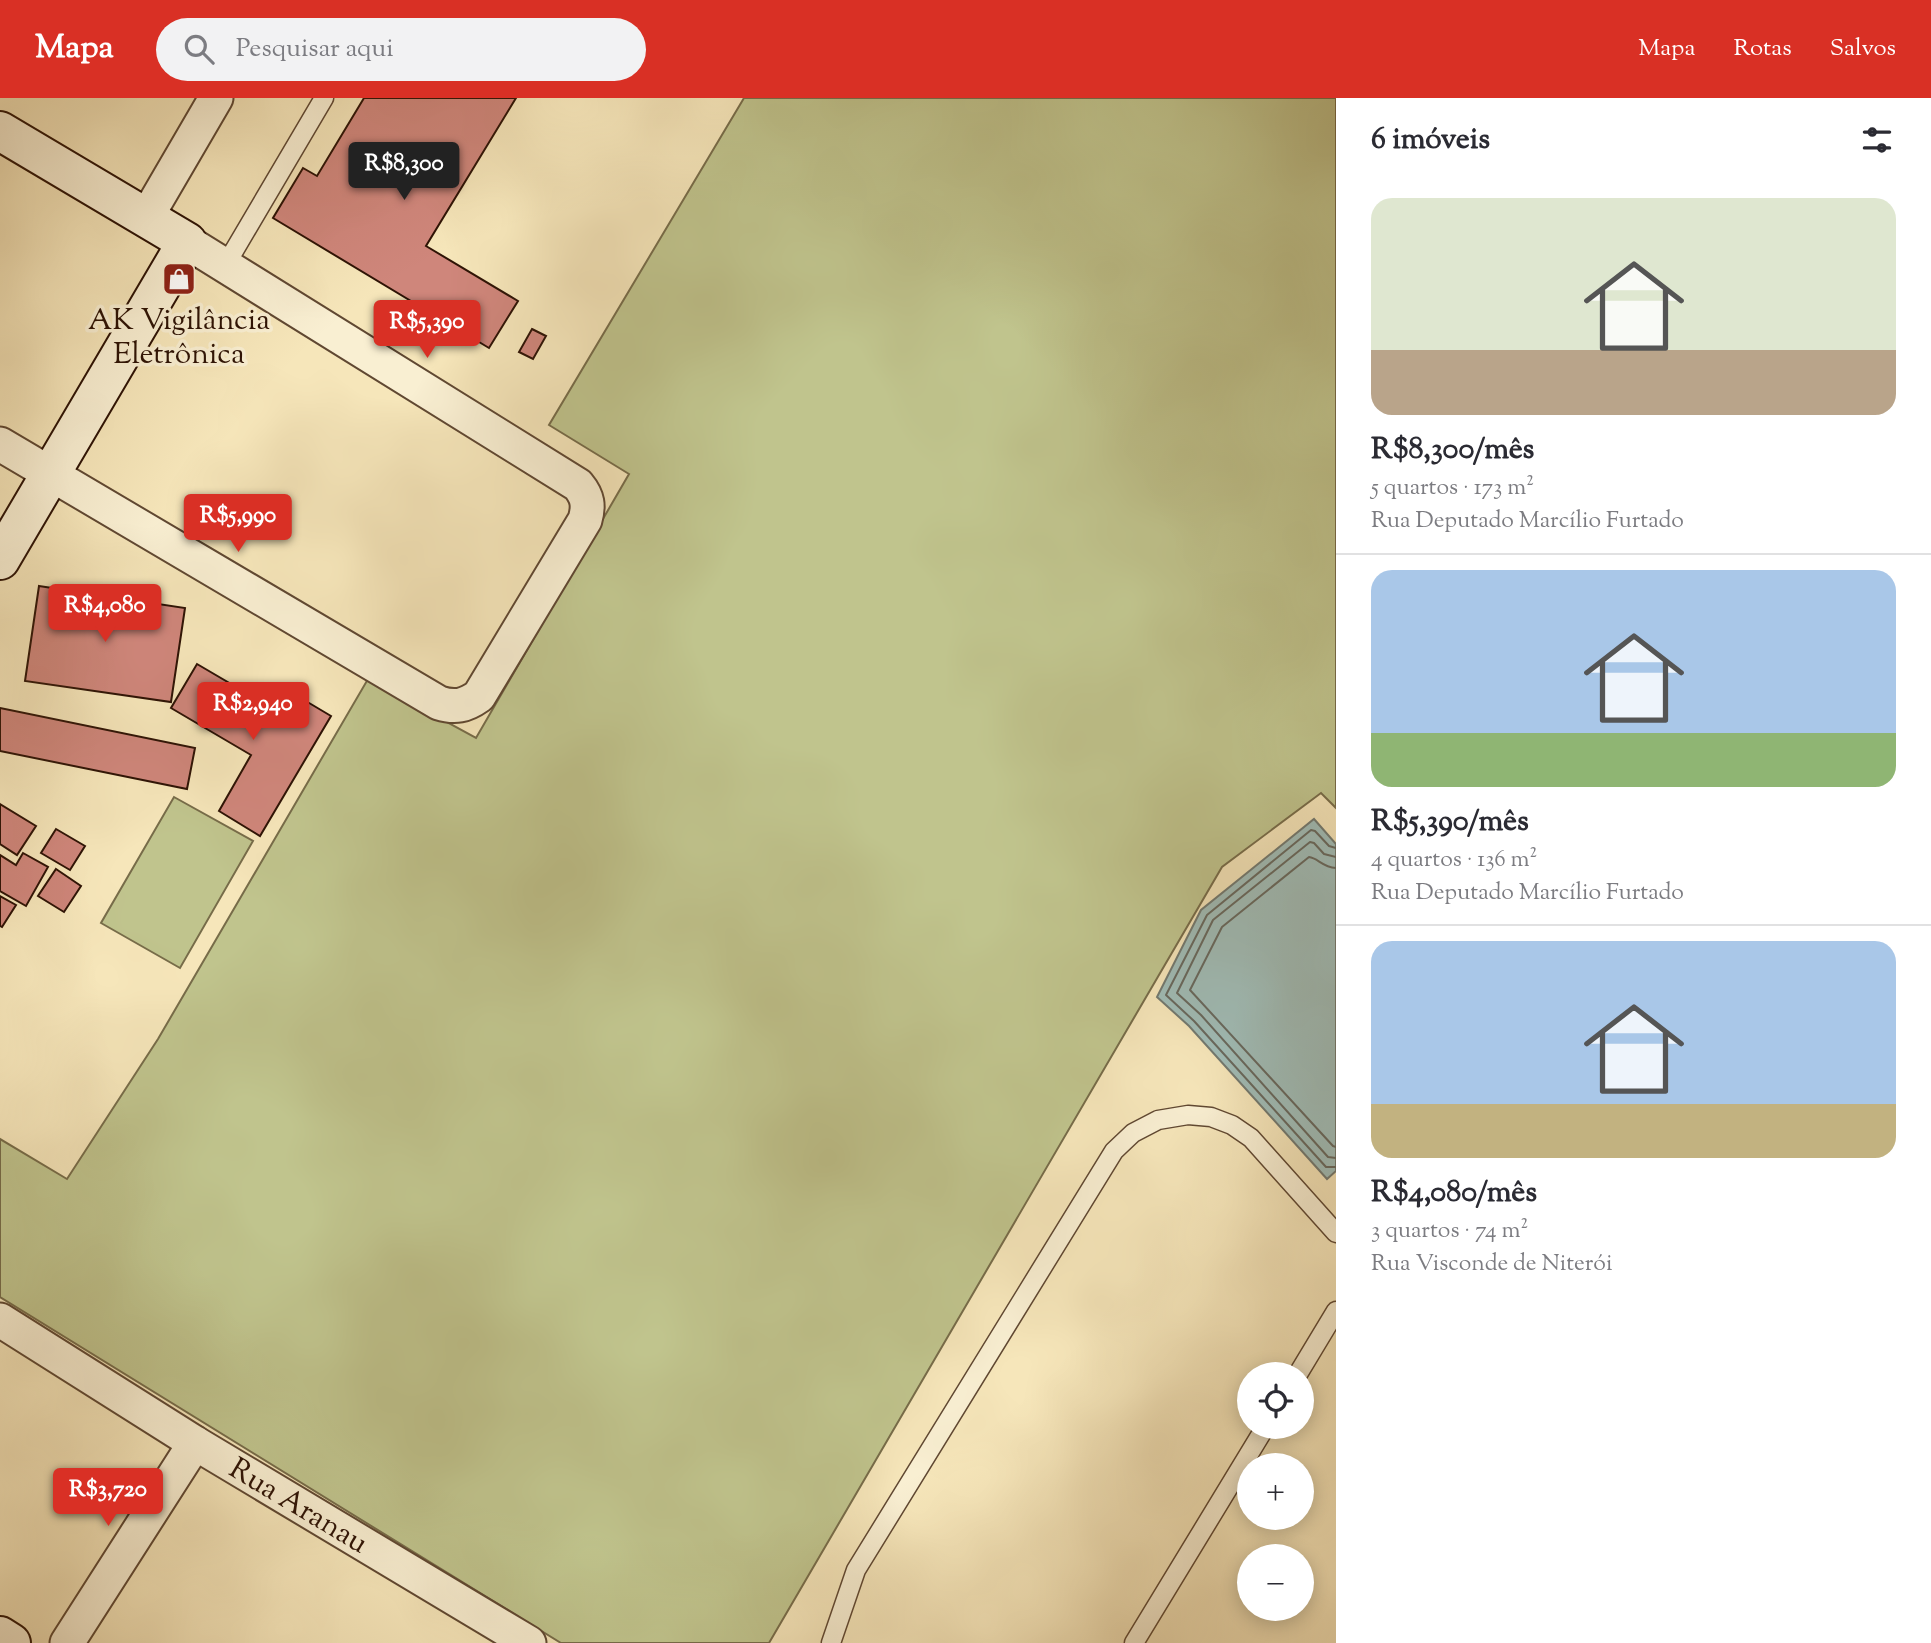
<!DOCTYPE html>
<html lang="pt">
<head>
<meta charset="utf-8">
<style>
  :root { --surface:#fff; --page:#f2f2f3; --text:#2b2b33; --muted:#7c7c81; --line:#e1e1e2; --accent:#d93025 }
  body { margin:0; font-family:"Sorts Mill Goudy",serif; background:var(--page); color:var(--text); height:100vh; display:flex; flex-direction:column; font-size:26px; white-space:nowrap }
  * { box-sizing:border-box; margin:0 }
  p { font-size:23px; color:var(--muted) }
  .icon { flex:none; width:38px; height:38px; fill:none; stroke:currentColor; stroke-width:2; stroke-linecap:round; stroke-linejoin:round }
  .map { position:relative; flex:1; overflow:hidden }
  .details { display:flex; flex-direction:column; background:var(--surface); width:595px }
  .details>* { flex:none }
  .fabs { position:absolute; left:1237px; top:1264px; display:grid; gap:14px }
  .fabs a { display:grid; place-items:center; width:77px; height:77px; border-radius:50%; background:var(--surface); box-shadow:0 4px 18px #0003; font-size:35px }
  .price { position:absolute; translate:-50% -60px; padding:0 16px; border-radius:7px; background:var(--accent); color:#fff; font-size:23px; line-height:46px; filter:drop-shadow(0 2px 4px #0008) }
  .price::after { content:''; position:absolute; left:50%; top:42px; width:21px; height:16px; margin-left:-10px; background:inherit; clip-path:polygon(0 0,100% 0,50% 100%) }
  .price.current { background:#222; color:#fff }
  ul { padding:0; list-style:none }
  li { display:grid; align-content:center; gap:14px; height:371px; padding:0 35px }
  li+li { border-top:2px solid var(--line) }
  li span { display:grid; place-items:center; height:217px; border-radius:21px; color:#555 }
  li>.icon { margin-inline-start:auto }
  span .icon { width:126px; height:126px; fill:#fffc; stroke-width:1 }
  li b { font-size:30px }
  h2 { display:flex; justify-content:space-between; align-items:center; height:84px; padding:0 35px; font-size:30px }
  header { display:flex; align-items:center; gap:42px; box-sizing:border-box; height:98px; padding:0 35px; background:var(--accent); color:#fff }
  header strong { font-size:33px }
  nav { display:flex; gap:38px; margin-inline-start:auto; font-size:24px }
  .search { width:490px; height:63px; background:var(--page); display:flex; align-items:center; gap:18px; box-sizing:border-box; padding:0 24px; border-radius:38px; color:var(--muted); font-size:26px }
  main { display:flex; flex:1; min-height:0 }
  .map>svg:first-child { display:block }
</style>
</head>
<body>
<header>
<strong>Mapa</strong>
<div class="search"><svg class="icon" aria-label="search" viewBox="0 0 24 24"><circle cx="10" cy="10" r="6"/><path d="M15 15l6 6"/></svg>Pesquisar aqui</div>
<nav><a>Mapa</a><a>Rotas</a><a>Salvos</a></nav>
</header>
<main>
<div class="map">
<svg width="1336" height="1545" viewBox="0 0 1336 1545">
  <rect width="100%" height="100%" fill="#f6e6ba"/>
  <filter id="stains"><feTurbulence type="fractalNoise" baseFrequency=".00286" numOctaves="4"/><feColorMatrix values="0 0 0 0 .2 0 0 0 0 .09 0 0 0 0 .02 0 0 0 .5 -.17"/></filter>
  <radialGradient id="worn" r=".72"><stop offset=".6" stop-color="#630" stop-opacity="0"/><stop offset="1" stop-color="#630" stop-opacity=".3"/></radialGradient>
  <!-- green -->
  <g fill="#c0c48d" stroke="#776c49" stroke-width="2">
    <path d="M 744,0 L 1336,0 L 1336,710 L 1321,695 L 1222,769 L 769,1545 L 561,1545 L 0,1199 L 0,1041 L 67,1081 L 158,941 L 368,581 L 476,640 L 629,376 L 549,327 Z"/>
    <path d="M 174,699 L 253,743 L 180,870 L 101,825 Z"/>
  </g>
  <!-- water -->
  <path fill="#a0bdb8" stroke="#727970" stroke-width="2" d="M 1314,721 L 1336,746 L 1336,1073 L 1327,1081 L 1189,928 L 1157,899 L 1201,812 Z"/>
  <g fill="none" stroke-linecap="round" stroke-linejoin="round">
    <!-- shore -->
    <g stroke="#67685e" stroke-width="2">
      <path d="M 1336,750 L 1329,748 L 1315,733 L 1311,732 L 1207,817 L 1166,897 L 1194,923 L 1326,1069 L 1336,1069"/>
      <path d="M 1336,759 L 1324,756 L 1314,745 L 1310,744 L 1213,822 L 1177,895 L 1201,917 L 1328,1059 L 1336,1060"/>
      <path d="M 1336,770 C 1322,769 1318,760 1309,759 L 1222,829 L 1190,892 L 1333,1048 L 1336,1049"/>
    </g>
  </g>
  <!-- building -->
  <g fill="#cf867b" stroke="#2e1305" stroke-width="2">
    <path d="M 364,0 L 516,0 L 426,148 L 518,203 L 489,250 L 273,120 L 303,70 L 317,78 Z"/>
    <path d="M 532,231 L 546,238 L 533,261 L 519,254 Z"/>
    <path d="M 39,488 L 185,510 L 171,604 L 25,583 Z"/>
    <path d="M 197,566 L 282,616 L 294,596 L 331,618 L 260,738 L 219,713 L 251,657 L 171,610 Z"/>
    <path d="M 0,610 L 195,650 L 187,691 L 0,653 Z"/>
    <path d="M 0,706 L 36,728 L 17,757 L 0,746 Z"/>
    <path d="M 56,731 L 85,748 L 70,772 L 41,755 Z"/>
    <path d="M 23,755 L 48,769 L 26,808 L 0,793 L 0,757 L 16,767 Z"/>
    <path d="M 56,771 L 81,788 L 64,814 L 38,798 Z"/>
    <path d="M 0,798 L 16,807 L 2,829 L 0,828 Z"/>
  </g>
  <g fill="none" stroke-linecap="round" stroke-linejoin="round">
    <defs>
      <g id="lane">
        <path d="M 225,168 L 324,0"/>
        <path d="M 1298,1276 L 1336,1213"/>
        <path d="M 831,1545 L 856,1472 L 1114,1053 L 1133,1035 L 1158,1022 L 1188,1017 L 1211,1019 L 1232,1027 L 1251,1040 L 1336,1135"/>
        <path d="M 1134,1545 L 1266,1328"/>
      </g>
      <g id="street">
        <path d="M 146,120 L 216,0"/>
        <path d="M 0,346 L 439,605 C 455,610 465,608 479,598 L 585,422 C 589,408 588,399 578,387 L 187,144"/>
        <path d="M 0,1222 L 195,1345 L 529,1545"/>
        <path d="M 67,1545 L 195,1345"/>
      </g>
      <g id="secondary">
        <path d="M 0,33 L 187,144 L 0,462"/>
        <path d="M 0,1538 L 11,1545"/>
      </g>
    </defs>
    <!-- lane casing -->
    <use href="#lane" stroke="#604832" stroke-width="21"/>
    <!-- street casing -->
    <use href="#street" stroke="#604832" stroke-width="37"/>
    <!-- secondary casing -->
    <use href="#secondary" stroke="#2e1305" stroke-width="42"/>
    <!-- lane -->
    <use href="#lane" stroke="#f9efd2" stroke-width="18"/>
    <!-- street -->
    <use href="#street" stroke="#f9efd2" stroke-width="33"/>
    <!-- secondary -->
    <use href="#secondary" stroke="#f9efd2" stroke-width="38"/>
  </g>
  <!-- icons -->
  <defs>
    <symbol id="shop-square" viewBox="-11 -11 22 22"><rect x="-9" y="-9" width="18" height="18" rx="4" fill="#8f2418" stroke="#f9efd2"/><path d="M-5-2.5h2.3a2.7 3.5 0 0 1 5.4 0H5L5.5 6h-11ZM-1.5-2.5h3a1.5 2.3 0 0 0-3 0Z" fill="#fff"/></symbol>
  </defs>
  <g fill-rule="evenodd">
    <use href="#shop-square" x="160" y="162" width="38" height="38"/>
  </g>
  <g text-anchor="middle" stroke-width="7" stroke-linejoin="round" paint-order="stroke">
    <!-- poi labels -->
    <g font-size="30" fill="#2e1305" stroke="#f9efd2">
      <text x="179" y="231">AK Vigilância<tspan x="179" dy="34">Eletrônica</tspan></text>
    </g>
    <!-- street labels -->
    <g font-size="30" fill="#2e1305" stroke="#f9efd2">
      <text transform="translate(299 1407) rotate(31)" y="10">Rua Aranau</text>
    </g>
  </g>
  <rect width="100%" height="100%" filter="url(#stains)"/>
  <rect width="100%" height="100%" fill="url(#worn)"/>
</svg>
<div class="fabs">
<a><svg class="icon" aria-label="locate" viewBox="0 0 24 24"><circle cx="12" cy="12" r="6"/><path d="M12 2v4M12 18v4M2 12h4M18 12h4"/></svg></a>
<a>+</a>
<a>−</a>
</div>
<b class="price current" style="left:404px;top:104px">R$8,300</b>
<b class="price" style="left:427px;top:262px">R$5,390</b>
<b class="price" style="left:238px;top:456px">R$5,990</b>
<b class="price" style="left:105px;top:546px">R$4,080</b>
<b class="price" style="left:253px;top:644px">R$2,940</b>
<b class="price" style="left:108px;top:1430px">R$3,720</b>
</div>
<section class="details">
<h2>6 imóveis<svg class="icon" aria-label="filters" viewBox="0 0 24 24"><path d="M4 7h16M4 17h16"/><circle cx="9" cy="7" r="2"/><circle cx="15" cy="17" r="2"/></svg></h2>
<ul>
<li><span style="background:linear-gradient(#dfe7d0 70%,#b9a48a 0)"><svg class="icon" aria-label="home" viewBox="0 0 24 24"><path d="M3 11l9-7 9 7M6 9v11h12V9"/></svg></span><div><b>R$8,300/mês</b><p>5 quartos · 173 m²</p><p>Rua Deputado Marcílio Furtado</p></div></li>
<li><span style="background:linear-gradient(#a9c7e8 75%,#8fb573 0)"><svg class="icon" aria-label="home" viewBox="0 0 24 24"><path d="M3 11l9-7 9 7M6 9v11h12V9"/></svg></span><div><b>R$5,390/mês</b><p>4 quartos · 136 m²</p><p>Rua Deputado Marcílio Furtado</p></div></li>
<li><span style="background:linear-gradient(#a9c7e8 75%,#c2b280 0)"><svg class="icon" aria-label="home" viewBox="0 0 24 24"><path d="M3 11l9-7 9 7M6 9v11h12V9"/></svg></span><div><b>R$4,080/mês</b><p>3 quartos · 74 m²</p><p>Rua Visconde de Niterói</p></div></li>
</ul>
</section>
</main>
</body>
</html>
